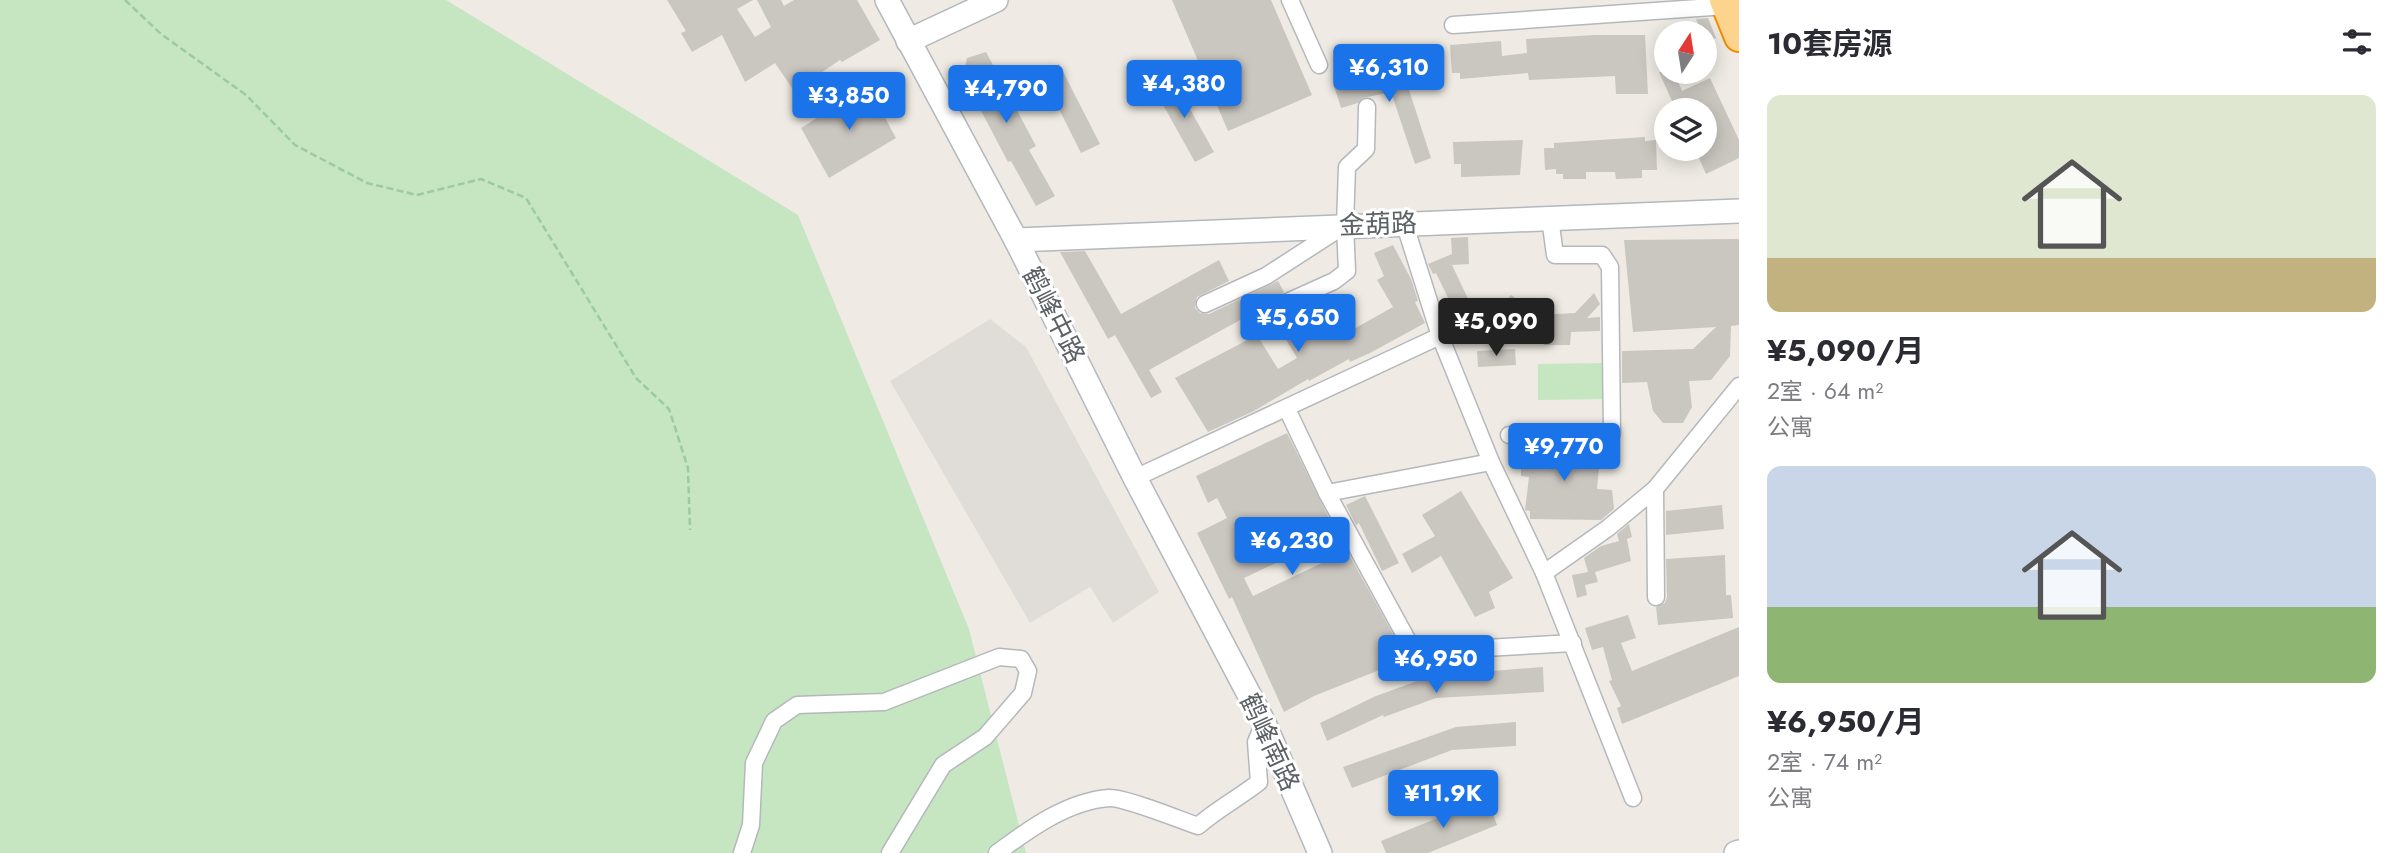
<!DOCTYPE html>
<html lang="zh">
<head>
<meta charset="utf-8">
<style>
  :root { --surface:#fff; --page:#f7f7f7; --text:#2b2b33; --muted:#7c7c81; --accent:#1a73e8 }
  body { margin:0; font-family:Jost,"Noto Sans SC",sans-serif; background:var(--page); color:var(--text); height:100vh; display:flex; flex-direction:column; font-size:26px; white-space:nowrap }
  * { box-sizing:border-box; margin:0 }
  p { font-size:23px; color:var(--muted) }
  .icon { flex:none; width:38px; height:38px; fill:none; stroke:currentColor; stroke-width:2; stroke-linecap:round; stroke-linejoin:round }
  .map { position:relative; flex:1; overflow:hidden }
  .details { display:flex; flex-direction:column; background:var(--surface); width:665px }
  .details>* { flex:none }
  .needle { width:46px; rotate:12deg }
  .tools { position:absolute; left:1654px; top:21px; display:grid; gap:14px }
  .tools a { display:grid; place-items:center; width:63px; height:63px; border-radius:50%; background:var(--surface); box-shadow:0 4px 18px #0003; font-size:35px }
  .price { position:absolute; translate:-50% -60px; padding:0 16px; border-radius:7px; background:var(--accent); color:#fff; font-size:23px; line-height:46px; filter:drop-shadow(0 2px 4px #0008) }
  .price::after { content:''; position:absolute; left:50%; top:42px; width:21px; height:16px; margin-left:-10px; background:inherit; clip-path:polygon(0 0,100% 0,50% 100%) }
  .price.on { background:#222; color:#fff }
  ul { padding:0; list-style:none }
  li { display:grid; align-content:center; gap:14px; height:371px; padding:0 28px }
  li span { display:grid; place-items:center; height:217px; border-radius:14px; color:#555 }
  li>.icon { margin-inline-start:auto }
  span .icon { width:126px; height:126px; fill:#fffc; stroke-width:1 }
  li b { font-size:30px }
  h2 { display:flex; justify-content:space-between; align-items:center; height:84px; padding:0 28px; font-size:30px }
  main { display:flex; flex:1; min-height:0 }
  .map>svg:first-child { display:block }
</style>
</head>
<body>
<main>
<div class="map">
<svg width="1739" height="853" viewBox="0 0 1739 853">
  <rect width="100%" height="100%" fill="#efebe4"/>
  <!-- industrial -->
  <path fill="#e0ddd8" d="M 990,319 L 1026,347 L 1159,592 L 1113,623 L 1090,587 L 1030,623 L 890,381 Z"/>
  <!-- green -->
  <g fill="#c5e6c1">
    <path d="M 0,0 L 446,0 L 798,215 L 969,629 L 1026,853 L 0,853 Z"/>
    <path d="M 1605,363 L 1605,399 L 1538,400 L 1538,364 Z"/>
  </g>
  <!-- building -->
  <g fill="#cac6c0">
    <path d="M 667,0 L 753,0 L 737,9 L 755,37 L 771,27 L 757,0 L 781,0 L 784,6 L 794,0 L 857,0 L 880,40 L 842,62 L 840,60 L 794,91 L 775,63 L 745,82 L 722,35 L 692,52 L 681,33 L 686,31 Z"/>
    <path d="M 1172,0 L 1271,0 L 1312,95 L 1228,131 Z"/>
    <path d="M 1708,18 L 1716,38 L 1705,42 L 1696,19 Z"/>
    <path d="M 1595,35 L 1645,35 L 1648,94 L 1616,94 L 1615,76 L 1529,80 L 1528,73 L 1460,79 L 1460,73 L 1452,73 L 1450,45 L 1501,41 L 1502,56 L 1527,53 L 1526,39 Z"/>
    <path d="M 986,52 L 1036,146 L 1029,150 L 1055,196 L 1036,206 L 1011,161 L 1008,162 L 968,86 L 964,72 L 967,58 Z"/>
    <path d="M 1059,64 L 1100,144 L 1081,153 L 1041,73 Z"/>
    <path d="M 1401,65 L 1431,158 L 1415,164 L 1391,92 L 1363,98 L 1358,103 L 1341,108 L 1334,86 Z"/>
    <path d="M 1659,72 L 1674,72 L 1682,91 L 1710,78 L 1739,140 L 1739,158 L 1706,174 L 1695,149 L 1704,149 L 1704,110 L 1676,110 Z"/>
    <path d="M 1172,77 L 1214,152 L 1195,162 L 1153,87 Z"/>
    <path d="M 868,86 L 896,138 L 829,178 L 801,128 Z"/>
    <path d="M 1645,137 L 1645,141 L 1656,140 L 1657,170 L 1642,170 L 1642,178 L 1616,179 L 1615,172 L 1586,172 L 1586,179 L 1563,179 L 1563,174 L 1556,174 L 1556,169 L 1545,170 L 1544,148 L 1554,148 L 1554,143 Z"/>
    <path d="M 1523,140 L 1520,175 L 1461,177 L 1461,164 L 1454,164 L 1453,142 Z"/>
    <path d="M 1468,237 L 1469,264 L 1452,265 L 1481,326 L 1465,333 L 1436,273 L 1433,274 L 1428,264 L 1452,254 L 1451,238 Z"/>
    <path d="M 1739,239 L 1739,325 L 1731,326 L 1730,356 L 1711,380 L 1689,381 L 1692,407 L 1683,423 L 1663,423 L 1653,411 L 1647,382 L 1622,383 L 1622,351 L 1693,349 L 1716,327 L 1633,332 L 1624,240 Z"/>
    <path d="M 1393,245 L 1411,279 L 1418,301 L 1415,302 L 1425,323 L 1370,353 L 1350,362 L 1349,359 L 1309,381 L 1308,379 L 1254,411 L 1208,432 L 1175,378 L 1257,335 L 1278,369 L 1297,358 L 1284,336 L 1299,327 L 1328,311 L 1343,335 L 1393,307 L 1377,280 L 1384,276 L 1374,253 Z"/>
    <path d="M 1085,251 L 1121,314 L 1219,260 L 1229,281 L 1197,297 L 1195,308 L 1200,313 L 1209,314 L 1278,281 L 1284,292 L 1273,302 L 1149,370 L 1162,392 L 1151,398 L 1115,335 L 1108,339 L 1060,252 Z"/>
    <path d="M 1594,293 L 1600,304 L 1587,318 L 1600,317 L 1600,331 L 1571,332 L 1570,345 L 1544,345 L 1544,334 L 1508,336 L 1508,313 L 1501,308 L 1511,295 L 1538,315 L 1575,313 Z"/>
    <path d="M 1515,349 L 1516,365 L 1478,367 L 1477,351 Z"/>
    <path d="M 1287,433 L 1337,534 L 1244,578 L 1253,596 L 1347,551 L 1407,659 L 1314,696 L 1284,712 L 1232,597 L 1229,599 L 1197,533 L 1227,518 L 1217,498 L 1208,503 L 1196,476 Z"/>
    <path d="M 1524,445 L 1602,447 L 1605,468 L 1599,468 L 1597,489 L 1612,490 L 1614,509 L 1601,520 L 1530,519 L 1530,511 L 1525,510 L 1529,477 L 1521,476 L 1521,468 L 1515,469 L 1517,451 L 1524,451 Z"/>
    <path d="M 1461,491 L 1513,578 L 1489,592 L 1495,608 L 1475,617 L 1441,556 L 1412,573 L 1402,554 L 1435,536 L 1422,515 Z"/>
    <path d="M 1365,496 L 1399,563 L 1382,571 L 1359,523 L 1356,525 L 1346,505 Z"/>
    <path d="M 1722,505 L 1724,529 L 1666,535 L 1666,511 Z"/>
    <path d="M 1629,524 L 1632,537 L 1627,539 L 1631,561 L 1595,572 L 1598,582 L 1585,585 L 1587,595 L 1577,598 L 1572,575 L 1588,572 L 1584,558 L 1601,546 L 1619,541 L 1617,534 Z"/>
    <path d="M 1725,555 L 1726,595 L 1731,595 L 1733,618 L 1658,625 L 1656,607 L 1665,603 L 1667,597 L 1666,559 Z"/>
    <path d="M 1628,615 L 1636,638 L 1621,643 L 1632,671 L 1739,627 L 1739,676 L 1622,724 L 1617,708 L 1621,706 L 1609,681 L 1612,680 L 1603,647 L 1592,650 L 1585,628 Z"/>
    <path d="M 1543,667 L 1544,692 L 1436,698 L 1384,717 L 1383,715 L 1327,741 L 1320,723 L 1376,696 L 1431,676 Z"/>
    <path d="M 1516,722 L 1516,746 L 1452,750 L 1352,788 L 1343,767 L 1456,727 Z"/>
    <path d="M 1487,798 L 1497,825 L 1428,853 L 1386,853 L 1381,841 Z"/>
  </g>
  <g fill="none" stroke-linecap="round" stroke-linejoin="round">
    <defs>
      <g id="street">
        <path d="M 1290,0 L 1319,65"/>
        <path d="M 1453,25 L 1727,6"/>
        <path d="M 1404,222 L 1440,336 L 1491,462 L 1544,573 L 1633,798"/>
        <path d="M 1345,225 L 1347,167 L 1366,149 L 1367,107"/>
        <path d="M 1205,304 L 1266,276 L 1345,225 L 1347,271 L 1334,281 L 1283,304"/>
        <path d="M 1287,409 L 1327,493 L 1491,462"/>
        <path d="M 1509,435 L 1612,433 L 1610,267 L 1602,255 L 1555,255 L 1550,218"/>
        <path d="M 1135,478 L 1440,336"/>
        <path d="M 1655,489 L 1656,597"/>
        <path d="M 1327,493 L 1414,652 L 1573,643"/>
        <path d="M 1544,573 L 1608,528 L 1655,489 L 1739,386"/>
        <path d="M 742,853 L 751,825 L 754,763 L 774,721 L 797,705 L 884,702 L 999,657 L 1021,659 L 1028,671 L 1023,693 L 985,737 L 943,765 L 890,853"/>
        <path d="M 997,853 C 1029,829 1068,801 1109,798 C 1124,797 1180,820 1198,826 C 1217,809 1239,798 1259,782 L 1256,742 L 1264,723"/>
      </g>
      <g id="secondary">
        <path d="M 887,0 L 1016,240 L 1135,478 L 1264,723 L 1320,853"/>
        <path d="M 908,41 L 996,0"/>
        <path d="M 1016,240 L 1739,211"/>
        <path d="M 1736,853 L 1739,852"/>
      </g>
      <path id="highway" d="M 1724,0 L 1739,37"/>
    </defs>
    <!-- street casing -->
    <use href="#street" stroke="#b5b8bb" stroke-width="19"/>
    <!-- secondary casing -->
    <use href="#secondary" stroke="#b3b8bc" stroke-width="26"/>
    <!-- highway casing -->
    <use href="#highway" stroke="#f38d00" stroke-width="32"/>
    <!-- path -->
    <path stroke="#9bcaa3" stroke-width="2.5" stroke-dasharray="7 3.5" stroke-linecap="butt" d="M 125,0 L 161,34 L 246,95 L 295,145 L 367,183 L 417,195 L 481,179 L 526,198 L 636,378 L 669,409 L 688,468 L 690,530"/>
    <!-- street -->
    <use href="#street" stroke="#fff" stroke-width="16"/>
    <!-- secondary -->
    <use href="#secondary" stroke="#fff" stroke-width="23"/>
    <!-- highway -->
    <use href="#highway" stroke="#fdd48d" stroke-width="28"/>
  </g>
  <g text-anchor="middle" stroke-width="6" stroke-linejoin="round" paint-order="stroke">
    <!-- street labels -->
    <g font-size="26" fill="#5c6165" stroke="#fff">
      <text transform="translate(1378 224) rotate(-2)" y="9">金葫路</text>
      <text transform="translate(1054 315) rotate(63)" y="9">鹤峰中路</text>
      <text transform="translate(1270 742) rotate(65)" y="9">鹤峰南路</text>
    </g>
  </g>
</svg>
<div class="tools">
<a><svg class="needle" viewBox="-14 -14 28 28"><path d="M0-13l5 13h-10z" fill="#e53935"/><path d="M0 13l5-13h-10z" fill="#7c7c81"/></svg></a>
<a><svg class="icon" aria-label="layers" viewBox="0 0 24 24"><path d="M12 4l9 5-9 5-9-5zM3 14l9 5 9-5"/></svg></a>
</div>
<b class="price" style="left:1389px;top:104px">¥6,310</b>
<b class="price" style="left:1184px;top:120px">¥4,380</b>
<b class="price" style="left:1006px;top:125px">¥4,790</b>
<b class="price" style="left:849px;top:132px">¥3,850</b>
<b class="price" style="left:1298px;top:354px">¥5,650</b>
<b class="price on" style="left:1496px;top:358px">¥5,090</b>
<b class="price" style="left:1564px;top:483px">¥9,770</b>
<b class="price" style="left:1292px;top:577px">¥6,230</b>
<b class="price" style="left:1436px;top:695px">¥6,950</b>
<b class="price" style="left:1443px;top:830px">¥11.9K</b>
</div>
<section class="details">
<h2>10套房源<svg class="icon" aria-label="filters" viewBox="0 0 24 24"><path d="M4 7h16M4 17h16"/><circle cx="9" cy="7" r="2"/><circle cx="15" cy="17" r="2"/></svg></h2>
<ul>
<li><span style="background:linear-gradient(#dfe7d0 75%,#c2b280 0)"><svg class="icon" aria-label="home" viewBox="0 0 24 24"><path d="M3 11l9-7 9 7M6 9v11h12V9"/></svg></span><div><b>¥5,090/月</b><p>2室 · 64 m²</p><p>公寓</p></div></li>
<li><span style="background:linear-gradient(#c9d6e8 65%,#8fb573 0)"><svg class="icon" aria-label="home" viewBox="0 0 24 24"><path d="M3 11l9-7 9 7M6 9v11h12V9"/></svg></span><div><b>¥6,950/月</b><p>2室 · 74 m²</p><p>公寓</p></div></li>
</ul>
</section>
</main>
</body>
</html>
